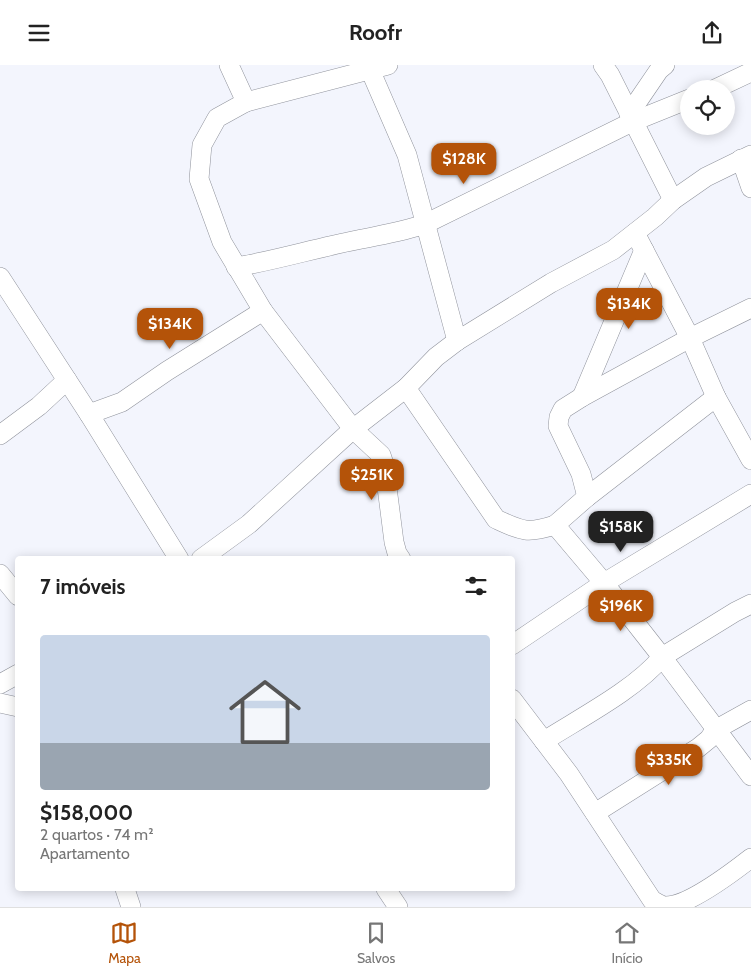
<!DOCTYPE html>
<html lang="pt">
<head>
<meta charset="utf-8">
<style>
  :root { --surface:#fff; --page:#f2f2f2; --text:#222; --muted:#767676; --line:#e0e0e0; --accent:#b45309 }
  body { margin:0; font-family:Cabin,sans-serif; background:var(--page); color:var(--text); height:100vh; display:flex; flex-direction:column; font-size:19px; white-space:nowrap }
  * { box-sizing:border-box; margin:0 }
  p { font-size:16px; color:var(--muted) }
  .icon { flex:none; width:28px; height:28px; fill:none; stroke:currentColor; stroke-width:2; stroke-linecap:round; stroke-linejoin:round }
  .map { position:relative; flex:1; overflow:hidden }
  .sheet { position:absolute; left:15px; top:491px; width:500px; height:335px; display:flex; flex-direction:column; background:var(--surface); border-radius:5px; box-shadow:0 2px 12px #0003 }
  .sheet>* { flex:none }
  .tools { position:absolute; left:680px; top:15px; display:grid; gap:10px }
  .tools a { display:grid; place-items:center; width:55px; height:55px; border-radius:50%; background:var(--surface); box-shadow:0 2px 12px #0003; font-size:25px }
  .price { position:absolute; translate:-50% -42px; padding:0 11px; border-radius:10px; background:var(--accent); color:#fff; font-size:16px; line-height:32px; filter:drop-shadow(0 1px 2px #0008) }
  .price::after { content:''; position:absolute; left:50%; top:30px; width:15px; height:11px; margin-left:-8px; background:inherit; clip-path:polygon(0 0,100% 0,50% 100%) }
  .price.on { background:#222; color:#fff }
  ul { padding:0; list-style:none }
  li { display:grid; align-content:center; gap:10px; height:265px; padding:0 25px }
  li+li { border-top:1px solid var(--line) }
  li span { display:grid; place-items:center; height:155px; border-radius:5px; color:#555 }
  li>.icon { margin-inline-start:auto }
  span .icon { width:90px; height:90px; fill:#fffc; stroke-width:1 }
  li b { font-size:21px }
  h2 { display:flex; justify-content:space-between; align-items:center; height:60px; padding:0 25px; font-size:21px }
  header { display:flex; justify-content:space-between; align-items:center; height:65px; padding:0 25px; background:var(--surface); font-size:22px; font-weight:800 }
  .tabs { display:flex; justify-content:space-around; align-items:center; height:70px; border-top:1px solid var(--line); background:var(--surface); font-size:14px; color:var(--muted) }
  .tabs a { display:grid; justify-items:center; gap:2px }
  .tabs .on { color:var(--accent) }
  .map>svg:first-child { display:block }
</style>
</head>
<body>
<header><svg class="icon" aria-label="menu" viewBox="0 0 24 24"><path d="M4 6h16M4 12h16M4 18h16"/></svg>Roofr<svg class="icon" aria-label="share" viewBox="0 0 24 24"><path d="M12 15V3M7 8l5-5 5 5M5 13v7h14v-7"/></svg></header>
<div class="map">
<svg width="751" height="842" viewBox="0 0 751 842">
  <rect width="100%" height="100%" fill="#f3f5fd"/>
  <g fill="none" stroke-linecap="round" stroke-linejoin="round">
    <defs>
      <g id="minor">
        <path d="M 229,0 L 246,37"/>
        <path d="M 368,0 L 407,90 L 457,276"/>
        <path d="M 388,0 L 246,37 L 217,53 L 202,80 L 199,114 L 222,177 L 263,246 L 353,364 L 381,390 L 384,399 L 394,477 L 397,488 L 401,494"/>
        <path d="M 603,0 L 610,10 L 673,135"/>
        <path d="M 715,24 L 751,7"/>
        <path d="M 629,49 L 659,5 L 665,0"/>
        <path d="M 741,94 L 751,123"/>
        <path d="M 635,168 L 690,273 L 716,332 L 751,395"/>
        <path d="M 236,202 C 277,195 316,183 357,175 C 380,170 402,167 425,159 L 632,57 L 689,34"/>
        <path d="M 0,212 L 89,349 L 179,494"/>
        <path d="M 406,323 L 496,454 C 522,466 527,469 555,460"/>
        <path d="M 582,332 L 644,185"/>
        <path d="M 716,332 L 587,432 L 555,460 L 604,518 L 662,592 L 751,711"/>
        <path d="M 89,349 L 122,337 L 167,306 L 263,246"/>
        <path d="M 0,370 L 39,341 L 67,315"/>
        <path d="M 587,432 L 581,409 L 558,361 L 559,352 L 563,344 L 582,332 L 690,273 L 751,243"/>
        <path d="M 201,494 L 249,459 L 353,364 L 406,323 L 436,292 L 457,276 L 551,218 L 613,185 L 655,152 L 673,135 L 706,112 L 751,90"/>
        <path d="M 0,509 L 18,531"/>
        <path d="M 512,580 L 604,518 L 751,429"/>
        <path d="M 0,619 L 18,609"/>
        <path d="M 512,634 L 569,709 L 652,835 C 656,837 661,841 666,841 C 688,841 733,807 751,793"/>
        <path d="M 0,638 L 18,642"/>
        <path d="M 544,676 C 580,653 636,624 662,592 L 735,547 L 751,539"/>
        <path d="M 595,748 L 698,683 L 709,674 L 715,665 L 751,645"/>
        <path d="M 125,824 L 131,842"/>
        <path d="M 386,824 L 398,842"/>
      </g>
    </defs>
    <!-- minor casing -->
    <use href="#minor" stroke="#90939c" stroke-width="20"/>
    <!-- minor -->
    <use href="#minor" stroke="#fff" stroke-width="19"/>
  </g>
</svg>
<div class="tools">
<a><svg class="icon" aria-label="locate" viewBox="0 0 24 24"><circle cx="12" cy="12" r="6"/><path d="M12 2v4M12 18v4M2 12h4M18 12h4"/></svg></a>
</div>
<b class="price" style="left:464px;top:120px">$128K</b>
<b class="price" style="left:629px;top:265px">$134K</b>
<b class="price" style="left:170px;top:285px">$134K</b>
<b class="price" style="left:372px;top:436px">$251K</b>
<b class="price on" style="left:621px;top:488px">$158K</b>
<b class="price" style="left:621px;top:567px">$196K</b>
<b class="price" style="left:669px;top:721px">$335K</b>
<section class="sheet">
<h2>7 imóveis<svg class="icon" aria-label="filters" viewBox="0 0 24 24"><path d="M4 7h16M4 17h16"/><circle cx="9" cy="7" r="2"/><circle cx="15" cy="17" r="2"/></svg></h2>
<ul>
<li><span style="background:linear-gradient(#c9d6e8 70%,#9aa5b1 0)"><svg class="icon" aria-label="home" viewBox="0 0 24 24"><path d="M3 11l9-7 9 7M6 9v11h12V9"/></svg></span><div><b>$158,000</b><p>2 quartos · 74 m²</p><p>Apartamento</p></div></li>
</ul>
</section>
</div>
<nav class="tabs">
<a class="on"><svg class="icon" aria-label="map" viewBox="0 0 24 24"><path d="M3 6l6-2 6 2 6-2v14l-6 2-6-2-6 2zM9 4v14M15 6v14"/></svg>Mapa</a>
<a><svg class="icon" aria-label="saved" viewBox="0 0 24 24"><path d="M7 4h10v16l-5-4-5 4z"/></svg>Salvos</a>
<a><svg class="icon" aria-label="home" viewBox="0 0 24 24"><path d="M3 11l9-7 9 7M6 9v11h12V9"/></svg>Início</a>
</nav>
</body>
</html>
